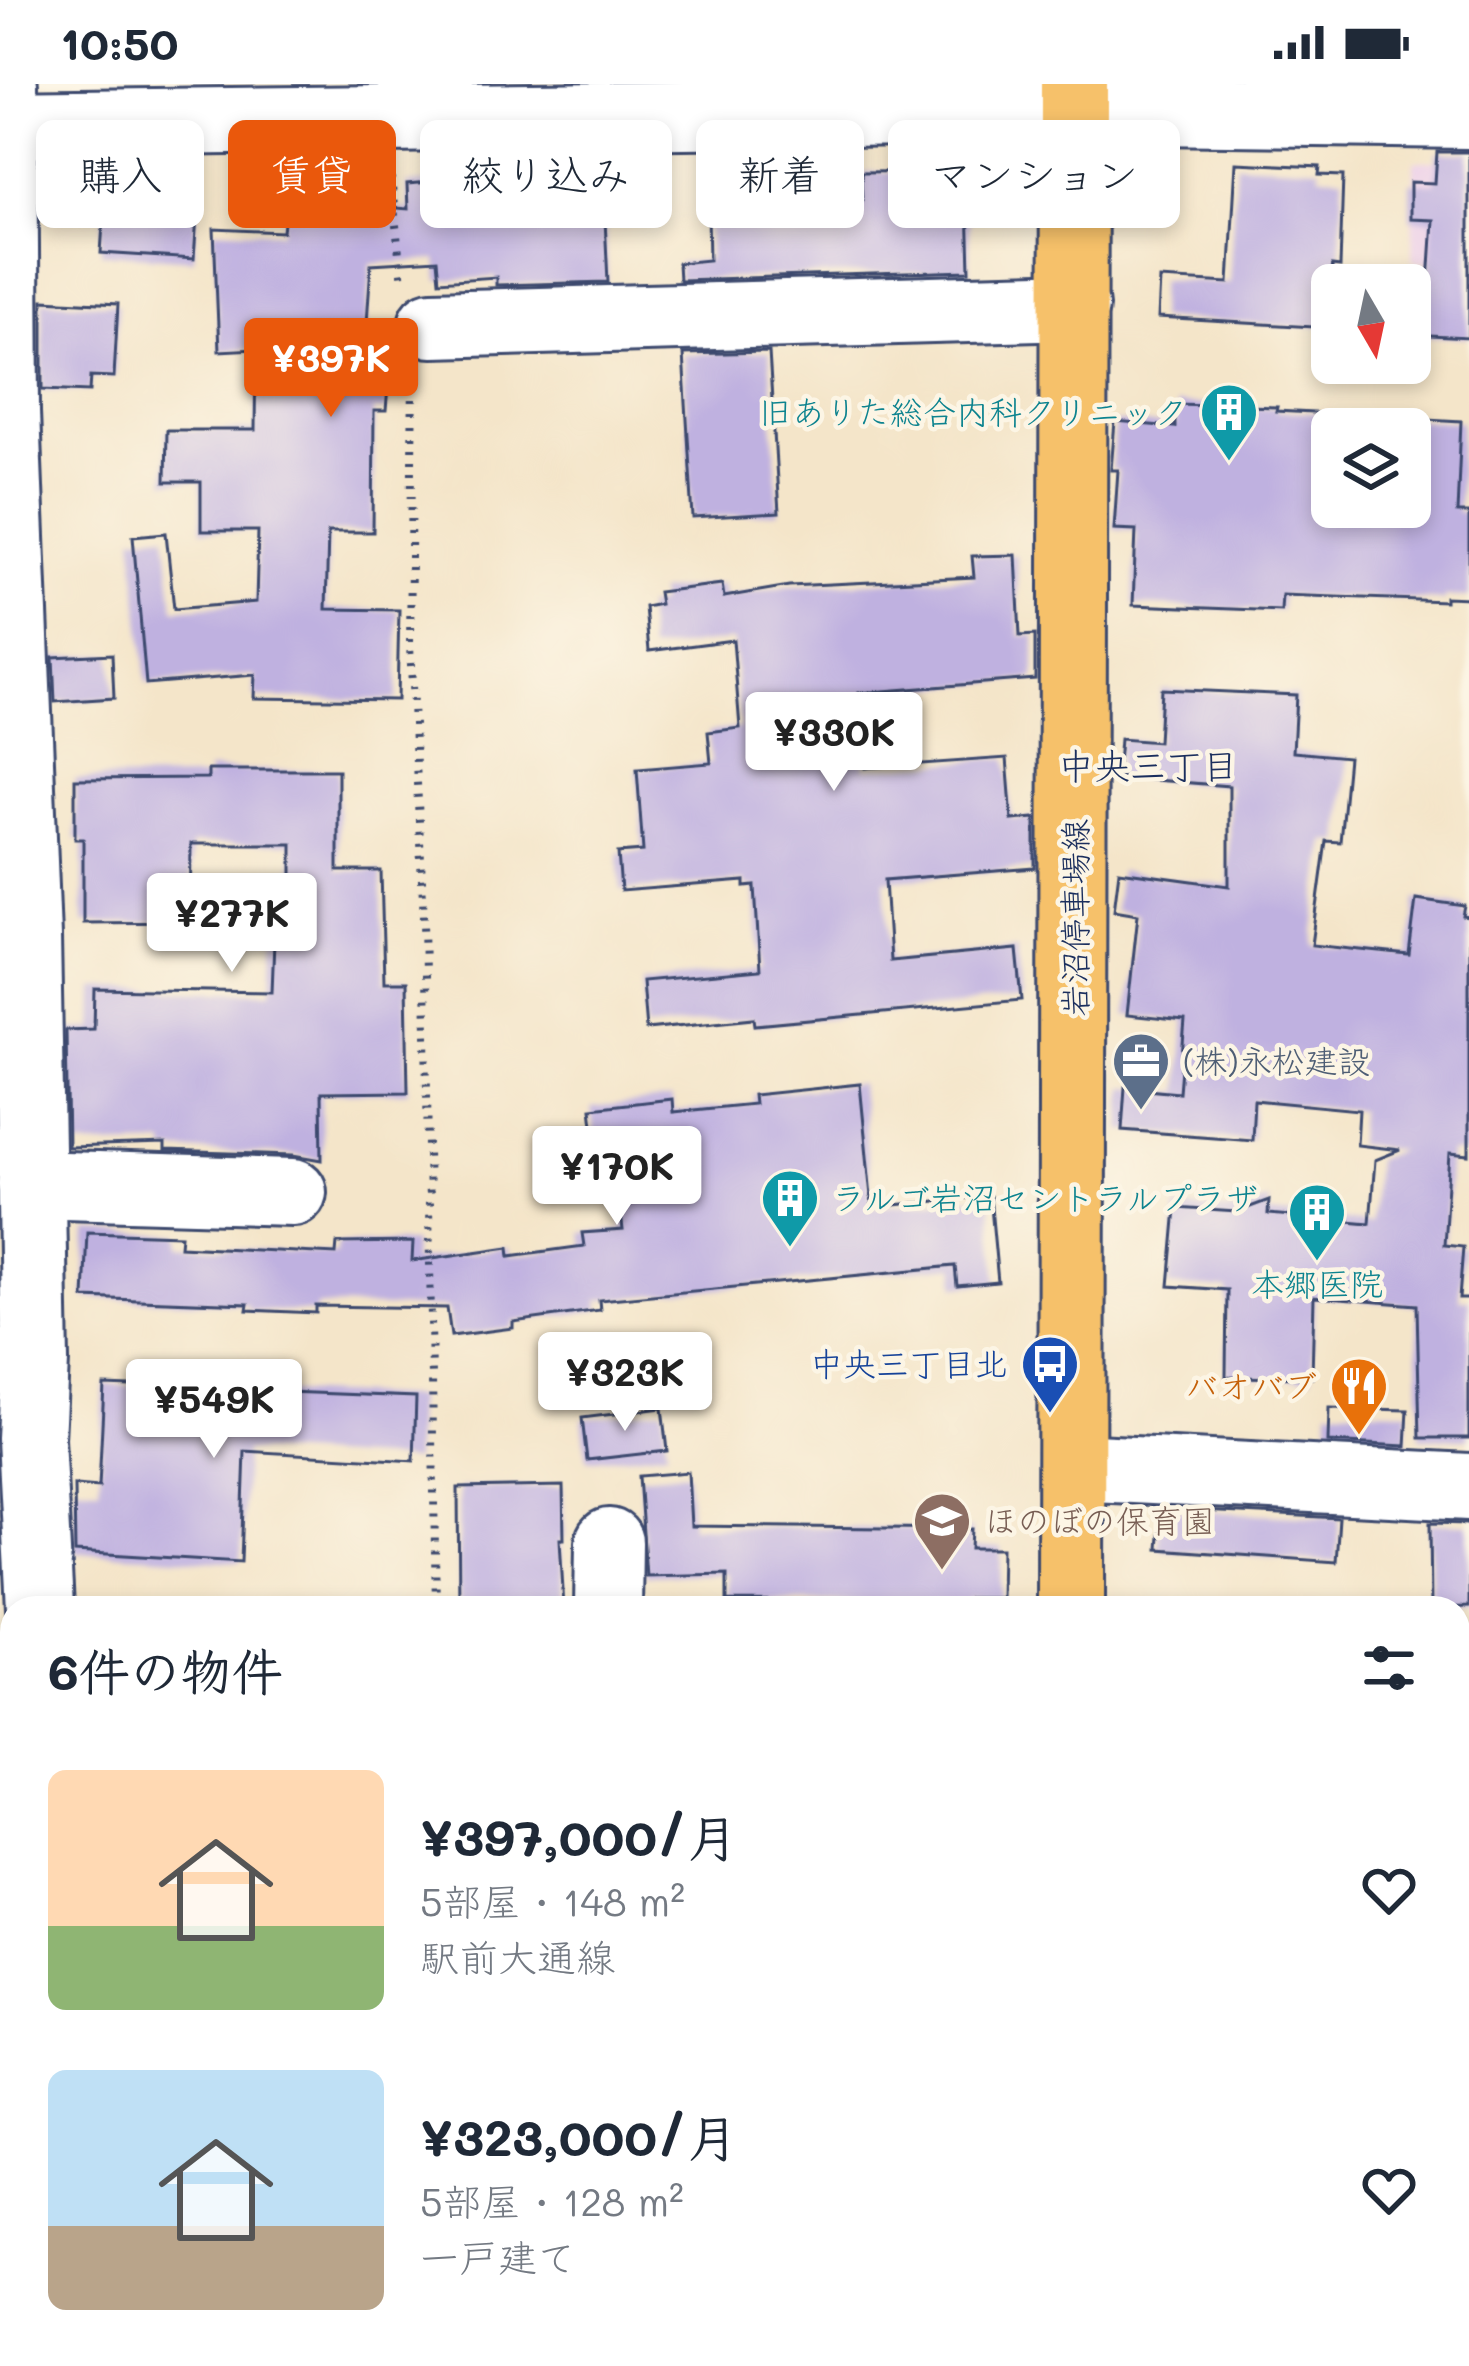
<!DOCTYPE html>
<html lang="ja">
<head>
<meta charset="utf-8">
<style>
  :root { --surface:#fff; --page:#f2f2f3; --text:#1f2937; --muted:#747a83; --accent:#ea580c }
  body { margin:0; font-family:Mali,"Klee One",sans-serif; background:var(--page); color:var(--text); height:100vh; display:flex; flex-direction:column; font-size:45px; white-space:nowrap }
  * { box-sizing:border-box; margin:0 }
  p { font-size:39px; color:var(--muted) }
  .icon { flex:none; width:66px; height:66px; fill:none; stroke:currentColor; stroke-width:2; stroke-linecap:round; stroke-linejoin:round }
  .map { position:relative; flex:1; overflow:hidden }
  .panel { position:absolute; left:0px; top:1512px; width:1470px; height:771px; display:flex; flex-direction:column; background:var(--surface); border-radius:36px 36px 0 0; box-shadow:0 6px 18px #0003 }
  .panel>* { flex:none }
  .banner { position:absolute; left:36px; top:36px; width:1398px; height:108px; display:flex; gap:24px }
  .needle { width:78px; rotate:171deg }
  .buttons { position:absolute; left:1311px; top:180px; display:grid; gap:24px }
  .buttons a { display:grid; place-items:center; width:120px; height:120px; border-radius:18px; background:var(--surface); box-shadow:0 6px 18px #0003; font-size:60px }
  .price { position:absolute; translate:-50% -102px; padding:0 27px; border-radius:12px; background:#fff; color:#222; font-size:39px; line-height:78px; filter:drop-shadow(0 3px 6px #0008) }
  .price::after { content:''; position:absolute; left:50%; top:72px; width:36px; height:27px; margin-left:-18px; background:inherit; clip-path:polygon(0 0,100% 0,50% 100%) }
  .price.on { background:var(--accent); color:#fff }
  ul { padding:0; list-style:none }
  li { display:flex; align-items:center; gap:36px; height:300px; padding:0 48px }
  li span { display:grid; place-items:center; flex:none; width:336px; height:240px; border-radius:18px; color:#555 }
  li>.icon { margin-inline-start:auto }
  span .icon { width:144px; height:144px; fill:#fffc; stroke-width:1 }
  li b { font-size:51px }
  h2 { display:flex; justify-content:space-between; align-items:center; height:144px; padding:0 48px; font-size:51px }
  .chip { padding:0 42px; border-radius:18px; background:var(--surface); box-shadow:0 6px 18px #0003; font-size:42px; line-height:108px }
  .chip.on { background:var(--accent); color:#fff }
  .status { display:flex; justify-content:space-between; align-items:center; height:84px; padding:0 60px; background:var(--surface); direction:ltr }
  .status svg { height:33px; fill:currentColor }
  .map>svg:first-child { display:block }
</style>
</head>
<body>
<div class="status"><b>10:50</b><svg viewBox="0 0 49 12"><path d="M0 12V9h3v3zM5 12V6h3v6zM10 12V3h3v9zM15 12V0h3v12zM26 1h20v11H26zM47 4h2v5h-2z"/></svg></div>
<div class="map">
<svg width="1469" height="2282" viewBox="0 0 1469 2282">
  <rect width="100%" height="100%" fill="#fcf5e5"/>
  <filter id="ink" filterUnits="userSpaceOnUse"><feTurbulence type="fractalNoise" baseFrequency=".00833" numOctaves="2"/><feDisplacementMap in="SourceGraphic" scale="24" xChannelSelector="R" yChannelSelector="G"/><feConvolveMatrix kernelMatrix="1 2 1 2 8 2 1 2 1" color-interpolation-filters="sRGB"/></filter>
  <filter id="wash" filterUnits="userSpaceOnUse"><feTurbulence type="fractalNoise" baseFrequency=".004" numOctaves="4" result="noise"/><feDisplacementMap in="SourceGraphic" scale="48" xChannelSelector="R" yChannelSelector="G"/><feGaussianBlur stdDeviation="2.7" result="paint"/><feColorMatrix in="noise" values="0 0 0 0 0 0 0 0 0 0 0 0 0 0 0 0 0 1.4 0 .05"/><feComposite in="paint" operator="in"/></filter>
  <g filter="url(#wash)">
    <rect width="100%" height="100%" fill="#f4e5c9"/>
    <!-- built -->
    <path fill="#edd1e9" d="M 1414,77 L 1469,78 L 1469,181 L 1413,178 Z"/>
    <g id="blocks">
      <!-- building -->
      <g fill="#bfb1e0">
        <path d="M 1437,68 L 1469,68 L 1469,254 L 1410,251 L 1410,213 L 1428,214 L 1433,136 L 1410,135 L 1410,98 L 1435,99 Z"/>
        <path d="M 1236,79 L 1320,83 L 1319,91 L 1343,92 L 1340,183 L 1332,182 L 1332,244 L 1158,234 L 1160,195 L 1229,199 Z"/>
        <path d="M 967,87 L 970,187 L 679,196 L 678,179 L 709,176 L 708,130 L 734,129 L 733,122 L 862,117 L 861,88 Z"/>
        <path d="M 491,93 L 492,101 L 603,94 L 608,198 L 496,201 L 496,193 L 439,197 L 437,176 L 371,180 L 366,253 L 392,254 L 386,327 L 374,327 L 373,448 L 328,448 L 326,525 L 399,526 L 397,616 L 254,614 L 255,591 L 146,600 L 133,452 L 166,449 L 174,525 L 256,518 L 258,447 L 201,447 L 201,398 L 165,398 L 166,346 L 255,346 L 256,265 L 219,267 L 214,145 L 283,148 L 285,129 L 329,132 L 330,119 L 408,125 L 407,100 Z"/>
        <path d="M 105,111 L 198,118 L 194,175 L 101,169 Z"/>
        <path d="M 43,216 L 118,220 L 114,293 L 91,292 L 90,307 L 43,305 Z"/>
        <path d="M 769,268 L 779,429 L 693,434 L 683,270 Z"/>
        <path d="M 1175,320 L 1277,323 L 1276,327 L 1332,330 L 1332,423 L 1410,423 L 1410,334 L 1461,337 L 1457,429 L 1469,429 L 1469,514 L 1445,513 L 1445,517 L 1282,511 L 1281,527 L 1133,521 L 1136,446 L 1114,445 L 1118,386 L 1111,386 L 1115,338 L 1175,343 Z"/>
        <path d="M 1016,471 L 1020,552 L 1035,551 L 1035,595 L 859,609 L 865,684 L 1007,674 L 1012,736 L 1035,734 L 1035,784 L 885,796 L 890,877 L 1017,865 L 1022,916 L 755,941 L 754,934 L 646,945 L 642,897 L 760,886 L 755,802 L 745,803 L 745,797 L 621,807 L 618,769 L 643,767 L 637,685 L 711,679 L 708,648 L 740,644 L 733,556 L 649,567 L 645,523 L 660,520 L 658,508 L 722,500 L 724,513 L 789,502 L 974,493 L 972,472 Z"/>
        <path d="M 112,570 L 114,614 L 55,618 L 53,573 Z"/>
        <path d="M 1161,605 L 1296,611 L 1293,668 L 1348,673 L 1340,758 L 1326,757 L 1312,861 L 1409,871 L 1416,815 L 1465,822 L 1463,832 L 1469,833 L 1469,1071 L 1450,1069 L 1444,1161 L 1463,1163 L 1459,1215 L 1469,1215 L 1469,1354 L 1420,1354 L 1417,1221 L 1314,1213 L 1312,1294 L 1226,1293 L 1227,1206 L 1169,1202 L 1176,1124 L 1237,1128 L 1269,1116 L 1268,1130 L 1370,1139 L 1375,1076 L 1400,1066 L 1357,1061 L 1359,1026 L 1254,1016 L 1252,1056 L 1122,1046 L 1125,1003 L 1179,1008 L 1185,937 L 1127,931 L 1138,830 L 1114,826 L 1119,787 L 1229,802 L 1229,702 L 1117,693 L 1120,655 L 1158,658 Z"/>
        <path d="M 208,686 L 338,686 L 338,787 L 381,787 L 384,898 L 406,898 L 408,1008 L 321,1009 L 322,1076 L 294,1071 L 165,1067 L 165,1060 L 68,1063 L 66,946 L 94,945 L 95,905 L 272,908 L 275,832 L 292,832 L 292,760 L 191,760 L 190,838 L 83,839 L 83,755 L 75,755 L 75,695 L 208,694 Z"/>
        <path d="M 860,1000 L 872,1123 L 990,1112 L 998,1198 L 957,1202 L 955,1182 L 599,1216 L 600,1226 L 513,1238 L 513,1244 L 451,1252 L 447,1224 L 316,1222 L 316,1229 L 247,1226 L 248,1220 L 84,1214 L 87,1148 L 181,1151 L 180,1162 L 336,1170 L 337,1159 L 413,1158 L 412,1177 L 509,1163 L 510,1172 L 584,1162 L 582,1149 L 623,1146 L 613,1065 L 596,1067 L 591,1024 L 672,1015 L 673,1028 L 754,1020 L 753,1011 Z"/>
        <path d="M 104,1301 L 416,1313 L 414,1377 L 245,1367 L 241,1478 L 75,1468 L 74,1401 L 99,1403 Z"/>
        <path d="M 662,1324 L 667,1367 L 587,1376 L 582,1334 Z"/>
        <path d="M 1329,1324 L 1408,1326 L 1406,1362 L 1328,1358 Z"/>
        <path d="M 688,1388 L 691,1442 L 972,1445 L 971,1464 L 1002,1464 L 1001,1514 L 969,1514 L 968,1519 L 727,1517 L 727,1490 L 646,1492 L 639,1392 Z"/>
        <path d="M 563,1402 L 564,1455 L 560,1455 L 564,1524 L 459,1524 L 458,1404 Z"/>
        <path d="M 1161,1425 L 1339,1434 L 1336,1478 L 1158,1465 Z"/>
        <path d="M 1430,1439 L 1469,1440 L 1469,1523 L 1431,1524 Z"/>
      </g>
    </g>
  </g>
  <g filter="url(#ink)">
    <use href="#blocks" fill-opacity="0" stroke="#3c4a6e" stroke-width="3"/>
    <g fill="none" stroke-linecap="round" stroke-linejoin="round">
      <defs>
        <g id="minor">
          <path d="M 4,0 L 6,328 L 27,853 L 35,1277 L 31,1355 L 40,1524"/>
          <path d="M 0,40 L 1073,26 L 1469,31"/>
          <path d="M 432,240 L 1075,222"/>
          <path d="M 31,1100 L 293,1108"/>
          <path d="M 1074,1383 L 1469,1403"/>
          <path d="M 608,1524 L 609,1458"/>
          <path d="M 0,1814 L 12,1815"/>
          <path d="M 1458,1934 L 1469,1936"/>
          <path d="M 614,2282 L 615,2271"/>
          <path d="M 1457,2282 L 1469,2208"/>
        </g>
        <g id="major">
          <path d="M 1071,1524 L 1074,0"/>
          <path d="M 1027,2282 L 1028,2271"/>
        </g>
      </defs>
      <!-- minor casing -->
      <use href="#minor" stroke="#3c4a6e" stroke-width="72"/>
      <!-- major casing -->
      <use href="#major" stroke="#3c4a6e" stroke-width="72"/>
      <!-- path -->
      <g stroke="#3c4a6e" stroke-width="8" stroke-dasharray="3 9" stroke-linecap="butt">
        <path d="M 391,93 L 402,199"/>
        <path d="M 413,291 L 410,562 L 424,835 L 436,1524"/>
      </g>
      <!-- minor -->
      <use href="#minor" stroke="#fff" stroke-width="66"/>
      <!-- major -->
      <use href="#major" stroke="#f6c16b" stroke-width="66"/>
    </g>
  </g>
  <!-- icons -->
  <defs>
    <symbol id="building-pin" viewBox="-11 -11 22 30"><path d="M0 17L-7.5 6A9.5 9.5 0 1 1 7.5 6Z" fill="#0f9aa8" stroke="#fcf5e5"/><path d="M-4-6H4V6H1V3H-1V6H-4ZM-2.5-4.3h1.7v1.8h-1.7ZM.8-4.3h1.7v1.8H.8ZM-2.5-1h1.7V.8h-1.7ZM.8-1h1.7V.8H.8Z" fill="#fff"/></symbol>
    <symbol id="office-pin" viewBox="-11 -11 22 30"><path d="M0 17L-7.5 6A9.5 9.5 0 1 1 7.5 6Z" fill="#5c6f8a" stroke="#fcf5e5"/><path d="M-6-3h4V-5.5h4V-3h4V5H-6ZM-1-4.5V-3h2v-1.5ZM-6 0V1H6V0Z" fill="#fff"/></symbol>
    <symbol id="bus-pin" viewBox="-11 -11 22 30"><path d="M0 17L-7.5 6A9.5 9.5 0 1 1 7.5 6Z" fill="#1a4fb4" stroke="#fcf5e5"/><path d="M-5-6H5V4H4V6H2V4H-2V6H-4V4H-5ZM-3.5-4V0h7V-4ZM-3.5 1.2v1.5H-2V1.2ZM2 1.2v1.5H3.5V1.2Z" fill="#fff"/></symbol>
    <symbol id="restaurant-pin" viewBox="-11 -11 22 30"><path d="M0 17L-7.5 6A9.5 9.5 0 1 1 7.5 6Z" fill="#e8710a" stroke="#fcf5e5"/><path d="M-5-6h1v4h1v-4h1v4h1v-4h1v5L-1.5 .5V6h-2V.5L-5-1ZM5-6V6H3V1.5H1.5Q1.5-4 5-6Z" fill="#fff"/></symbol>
    <symbol id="school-pin" viewBox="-11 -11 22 30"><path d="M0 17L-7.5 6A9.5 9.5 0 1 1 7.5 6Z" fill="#8d6e63" stroke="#fcf5e5"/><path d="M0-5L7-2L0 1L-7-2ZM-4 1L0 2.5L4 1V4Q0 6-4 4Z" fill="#fff"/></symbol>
  </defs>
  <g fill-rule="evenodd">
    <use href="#building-pin" x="1196" y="295" width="66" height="90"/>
    <use href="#office-pin" x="1108" y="944" width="66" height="90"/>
    <use href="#building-pin" x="757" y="1081" width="66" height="90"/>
    <use href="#building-pin" x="1284" y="1095" width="66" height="90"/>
    <use href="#bus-pin" x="1017" y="1247" width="66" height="90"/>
    <use href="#restaurant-pin" x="1326" y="1269" width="66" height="90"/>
    <use href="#school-pin" x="909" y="1404" width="66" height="90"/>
  </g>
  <g text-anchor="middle" stroke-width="9" stroke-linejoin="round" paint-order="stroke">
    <!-- culture labels -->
    <g font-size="33" fill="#0d838f" stroke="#fcf5e5" text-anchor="end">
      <text x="1187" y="340">旧ありた総合内科クリニック</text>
      <text x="832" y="1126" text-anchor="start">ラルゴ岩沼セントラルプラザ</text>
      <text x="1317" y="1212" text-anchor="middle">本郷医院</text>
    </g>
    <!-- street labels -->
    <g font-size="33" fill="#1b2f5e" stroke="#fcf5e5">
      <text transform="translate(1075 834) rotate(-90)" y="12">岩沼停車場線</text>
    </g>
    <!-- service labels -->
    <g font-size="33" fill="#4e5e75" stroke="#fcf5e5" text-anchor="start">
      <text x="1183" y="989">(株)永松建設</text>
    </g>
    <!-- transit labels -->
    <g font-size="33" fill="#164399" stroke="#fcf5e5" text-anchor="end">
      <text x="1008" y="1292">中央三丁目北</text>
    </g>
    <!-- food labels -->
    <g font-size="33" fill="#c56008" stroke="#fcf5e5" text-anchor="end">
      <text x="1317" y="1314">バオバブ</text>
    </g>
    <!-- education labels -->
    <g font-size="33" fill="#785e54" stroke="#fcf5e5" text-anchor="start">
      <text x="984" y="1449">ほのぼの保育園</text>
    </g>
    <!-- neighbourhood labels -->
    <g font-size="36" fill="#1b2f5e" stroke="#fcf5e5">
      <text x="1148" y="695">中央三丁目</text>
    </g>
  </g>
</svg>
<div class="buttons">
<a><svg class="needle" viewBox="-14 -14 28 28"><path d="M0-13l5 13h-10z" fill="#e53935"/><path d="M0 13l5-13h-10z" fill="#747a83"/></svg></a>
<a><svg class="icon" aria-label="layers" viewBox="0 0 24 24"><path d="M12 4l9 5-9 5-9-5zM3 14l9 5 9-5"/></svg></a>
</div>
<b class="price on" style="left:331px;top:336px">¥397K</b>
<b class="price" style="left:834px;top:710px">¥330K</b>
<b class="price" style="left:232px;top:891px">¥277K</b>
<b class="price" style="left:617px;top:1144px">¥170K</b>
<b class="price" style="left:625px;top:1350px">¥323K</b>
<b class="price" style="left:214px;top:1377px">¥549K</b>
<div class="banner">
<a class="chip">購入</a>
<a class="chip on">賃貸</a>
<a class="chip">絞り込み</a>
<a class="chip">新着</a>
<a class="chip">マンション</a>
</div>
<section class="panel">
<h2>6件の物件<svg class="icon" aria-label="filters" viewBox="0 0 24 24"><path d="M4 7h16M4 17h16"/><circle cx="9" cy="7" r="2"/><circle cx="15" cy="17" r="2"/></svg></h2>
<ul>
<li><span style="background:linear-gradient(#ffd9b3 65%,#8fb573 0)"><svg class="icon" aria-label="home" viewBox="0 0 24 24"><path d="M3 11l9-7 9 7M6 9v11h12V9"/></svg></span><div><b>¥397,000/月</b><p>5部屋 · 148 m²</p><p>駅前大通線</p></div><svg class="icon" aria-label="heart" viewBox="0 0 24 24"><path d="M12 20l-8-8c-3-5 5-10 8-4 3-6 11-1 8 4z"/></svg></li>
<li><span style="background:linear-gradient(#bfe0f5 65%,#b9a48a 0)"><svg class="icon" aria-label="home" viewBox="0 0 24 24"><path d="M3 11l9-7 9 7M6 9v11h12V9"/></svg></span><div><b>¥323,000/月</b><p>5部屋 · 128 m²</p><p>一戸建て</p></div><svg class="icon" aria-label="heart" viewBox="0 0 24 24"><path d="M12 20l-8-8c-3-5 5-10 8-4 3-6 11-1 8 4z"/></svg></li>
</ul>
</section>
</div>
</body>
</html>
